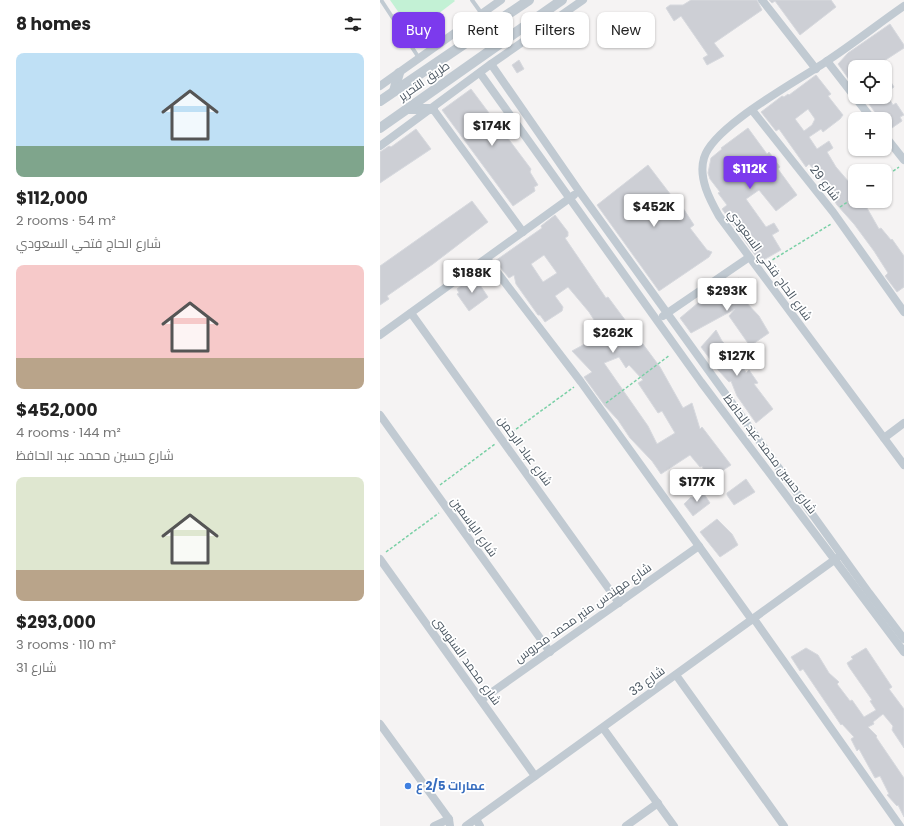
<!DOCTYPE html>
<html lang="en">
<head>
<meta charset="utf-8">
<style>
  :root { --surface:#fff; --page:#f6f6f6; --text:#222; --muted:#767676; --accent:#7c3aed }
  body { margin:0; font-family:Poppins,Cairo,sans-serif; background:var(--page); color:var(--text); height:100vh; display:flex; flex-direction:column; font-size:15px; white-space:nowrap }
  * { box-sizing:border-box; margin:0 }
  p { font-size:13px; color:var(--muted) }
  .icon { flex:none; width:22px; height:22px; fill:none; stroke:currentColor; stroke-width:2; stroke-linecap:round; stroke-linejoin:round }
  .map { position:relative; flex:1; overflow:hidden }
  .drawer { display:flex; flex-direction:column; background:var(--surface); width:380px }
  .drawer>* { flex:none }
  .hud { position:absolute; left:12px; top:12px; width:380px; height:36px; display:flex; gap:8px }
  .tools { position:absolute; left:468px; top:60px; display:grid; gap:8px }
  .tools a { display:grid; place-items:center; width:44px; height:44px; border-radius:8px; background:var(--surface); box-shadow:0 1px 3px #0004; font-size:20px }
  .price { position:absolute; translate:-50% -34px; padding:0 9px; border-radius:4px; background:#fff; color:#222; font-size:13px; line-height:26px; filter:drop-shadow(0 1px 2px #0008) }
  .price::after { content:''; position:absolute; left:50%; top:24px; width:12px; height:9px; margin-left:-6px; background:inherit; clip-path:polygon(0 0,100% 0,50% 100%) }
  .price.on { background:var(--accent); color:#fff }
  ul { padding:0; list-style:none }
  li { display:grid; align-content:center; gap:8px; height:212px; padding:0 16px }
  li span { display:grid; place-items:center; height:124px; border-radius:8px; color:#555 }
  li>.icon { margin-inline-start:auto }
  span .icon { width:72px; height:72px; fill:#fffc; stroke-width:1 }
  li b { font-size:17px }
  h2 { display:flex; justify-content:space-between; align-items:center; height:48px; padding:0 16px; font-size:17px }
  .tag { padding:0 14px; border-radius:8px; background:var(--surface); box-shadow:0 1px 3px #0004; font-size:14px; line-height:36px }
  .tag.on { background:var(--accent); color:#fff }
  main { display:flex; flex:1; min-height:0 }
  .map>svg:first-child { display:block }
</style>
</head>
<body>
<main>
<section class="drawer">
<h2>8 homes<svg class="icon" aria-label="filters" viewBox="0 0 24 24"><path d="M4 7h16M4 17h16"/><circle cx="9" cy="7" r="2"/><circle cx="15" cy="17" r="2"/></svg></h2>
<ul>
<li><span style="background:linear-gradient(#bfe0f5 75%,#7fa58c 0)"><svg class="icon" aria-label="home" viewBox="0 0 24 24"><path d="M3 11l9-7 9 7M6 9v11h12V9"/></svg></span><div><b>$112,000</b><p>2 rooms · 54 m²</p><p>شارع الحاج فتحي السعودي</p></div></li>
<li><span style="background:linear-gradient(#f6c9c9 75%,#b9a48a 0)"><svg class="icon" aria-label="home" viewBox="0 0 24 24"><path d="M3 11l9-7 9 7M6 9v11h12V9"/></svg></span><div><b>$452,000</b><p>4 rooms · 144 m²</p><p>شارع حسين محمد عبد الحافظ</p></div></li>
<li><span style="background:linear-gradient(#dfe7d0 75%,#b9a48a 0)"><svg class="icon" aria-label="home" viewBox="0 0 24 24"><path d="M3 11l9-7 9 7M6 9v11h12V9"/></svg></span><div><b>$293,000</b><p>3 rooms · 110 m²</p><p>شارع 31</p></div></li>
</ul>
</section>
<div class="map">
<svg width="524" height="826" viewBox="0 0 524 826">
  <rect width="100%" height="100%" fill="#f5f3f3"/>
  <!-- green -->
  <path fill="#c3f1d5" d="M 10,0 L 74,0 L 75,1 L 33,33 Z"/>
  <!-- building -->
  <g fill="#cdcfd5" stroke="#d7d9de" fill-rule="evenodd">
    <path d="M 311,0 L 377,0 L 382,10 L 334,43 L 344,56 L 327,65 L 323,58 L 328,55 L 301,16 L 294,21 L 286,8 L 290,5 L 303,5 Z"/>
    <path d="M 389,0 L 451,0 L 456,7 L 420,35 L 395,1 L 392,3 Z"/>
    <path d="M 510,24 L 524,45 L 524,48 L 501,63 L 504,67 L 475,67 L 475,88 L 458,64 L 468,53 Z"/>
    <path d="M 139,60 L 144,69 L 137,73 L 132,65 Z"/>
    <path d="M 505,73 L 514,87 L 505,93 Z"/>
    <path d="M 436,75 L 451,94 L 448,96 L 463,115 L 460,119 L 443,132 L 441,129 L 429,137 L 437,149 L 449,141 L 453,148 L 447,152 L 456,167 L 475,189 L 475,201 L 483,201 L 499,229 L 501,228 L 511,240 L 512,239 L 524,256 L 524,287 L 517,292 L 505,276 L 508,273 L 494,251 L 474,224 L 457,205 L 440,177 L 429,164 L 426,167 L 399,129 L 396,131 L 381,112 L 402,96 L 404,97 L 408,94 L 409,95 ZM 428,109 L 435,119 L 432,125 L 424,131 L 415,119 Z"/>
    <path d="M 91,89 L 151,169 L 150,172 L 158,185 L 154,187 L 155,191 L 133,206 L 62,110 Z"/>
    <path d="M 500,97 L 508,97 L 513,105 L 516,103 L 524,115 L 520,117 L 522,121 L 509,130 L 505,124 L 505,119 L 501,119 L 498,114 L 497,115 L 489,104 Z"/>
    <path d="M 368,128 L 387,154 L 389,152 L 400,167 L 398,169 L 417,195 L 396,211 L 379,190 L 366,199 L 386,227 L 394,223 L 399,231 L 392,235 L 401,250 L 380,262 L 342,209 L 347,205 L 338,193 L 340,192 L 330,179 L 328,173 L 331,158 L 342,149 L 341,148 Z"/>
    <path d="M 36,129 L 51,149 L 0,183 L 0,152 L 9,146 L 11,147 Z"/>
    <path d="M 268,165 L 297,203 L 299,202 L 314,225 L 310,228 L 327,250 L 332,252 L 329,257 L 279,291 L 217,205 Z"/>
    <path d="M 92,201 L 108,222 L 53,264 L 7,296 L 9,299 L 0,305 L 0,266 Z"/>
    <path d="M 175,215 L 188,232 L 188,236 L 185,238 L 226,298 L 228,297 L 280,367 L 303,408 L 312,403 L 320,429 L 322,427 L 351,465 L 328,480 L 322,466 L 320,467 L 310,455 L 281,474 L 272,461 L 250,438 L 238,420 L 225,406 L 204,377 L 212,372 L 192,351 L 223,334 L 209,312 L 188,287 L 175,296 L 183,307 L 182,311 L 165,322 L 160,315 L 158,315 L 136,284 L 134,275 L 129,278 L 115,261 L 162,228 L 161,226 ZM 164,255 L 177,273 L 163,282 L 151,264 ZM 239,357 L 246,368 L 249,365 L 263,380 L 258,383 L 278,413 L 282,411 L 295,433 L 277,444 L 268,426 L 224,363 Z"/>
    <path d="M 94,276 L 108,297 L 89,311 L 77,294 L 79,293 L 77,289 Z"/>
    <path d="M 359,278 L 370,294 L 363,299 L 379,316 L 389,333 L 370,346 L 349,316 L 355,309 L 311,333 L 300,318 L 337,287 L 339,289 Z"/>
    <path d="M 336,330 L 342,341 L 358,357 L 366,373 L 369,370 L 378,383 L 374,384 L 393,409 L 376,423 L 357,396 L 351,381 L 349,382 L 339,371 L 321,347 Z"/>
    <path d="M 366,479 L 375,492 L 354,505 L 347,495 L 347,493 Z"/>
    <path d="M 322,491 L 330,503 L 313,516 L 304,504 L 311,497 L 312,498 Z"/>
    <path d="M 337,519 L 352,534 L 358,545 L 340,557 L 320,532 Z"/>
    <path d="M 426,648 L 438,655 L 449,673 L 459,682 L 457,684 L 470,701 L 472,700 L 484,717 L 496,710 L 490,701 L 492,700 L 469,667 L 467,663 L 473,659 L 471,657 L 486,648 L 512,687 L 509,689 L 524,709 L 524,748 L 512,730 L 513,726 L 503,714 L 493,722 L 494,724 L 488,727 L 497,736 L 496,737 L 524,778 L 524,817 L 518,805 L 517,806 L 507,795 L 509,794 L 500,776 L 495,778 L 479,749 L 477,751 L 471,739 L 474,737 L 462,724 L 461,725 L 423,669 L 420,671 L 411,657 Z"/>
  </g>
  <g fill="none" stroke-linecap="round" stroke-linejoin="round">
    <!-- path -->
    <g stroke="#7ad0a6" stroke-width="1.5" stroke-dasharray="3 2" stroke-linecap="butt">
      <path d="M 505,177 L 519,167"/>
      <path d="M 460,207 L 475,197"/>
      <path d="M 384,265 L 451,224"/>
      <path d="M 226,403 L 290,355"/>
      <path d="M 128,435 L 194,387"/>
      <path d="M 60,485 L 115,444"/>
      <path d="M 6,552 L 59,513"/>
    </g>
    <!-- service -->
    <g stroke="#c1cad2" stroke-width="4">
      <path d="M 1,0 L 39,58"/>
      <path d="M 92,0 L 102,14"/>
    </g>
    <!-- minor -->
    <g stroke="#c1cad2" stroke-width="8">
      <path d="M 382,0 L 436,69"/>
      <path d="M 524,6 C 498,24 473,44 447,61 C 418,81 333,126 324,158 C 318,178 330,200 339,216 L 524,465"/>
      <path d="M 447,61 L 492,119"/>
      <path d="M 111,64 L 199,191 L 489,593 L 524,639"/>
      <path d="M 100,73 L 321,382 L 524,652"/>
      <path d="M 0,86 L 121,0"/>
      <path d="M 53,109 L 143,232"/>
      <path d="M 372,110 L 453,212 L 524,312"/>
      <path d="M 505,136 L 524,160"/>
      <path d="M 0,146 L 111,64 L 203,0"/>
      <path d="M 107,259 L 201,382 L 372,620"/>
      <path d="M 31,313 L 239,603"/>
      <path d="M 283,316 L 368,258"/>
      <path d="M 0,335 L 194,195"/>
      <path d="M 0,415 L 170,652"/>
      <path d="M 504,438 L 524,423"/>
      <path d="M 0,559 L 155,776"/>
      <path d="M 374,619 L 520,826"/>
      <path d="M 296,675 L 404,826"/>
      <path d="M 101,700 L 319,546"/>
      <path d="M 0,724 L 69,819 L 70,826"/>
      <path d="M 223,728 L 294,826"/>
      <path d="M 96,819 L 100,826"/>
      <path d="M 54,826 L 69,819"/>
      <path d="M 86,826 L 457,558"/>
      <path d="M 246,826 L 278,803"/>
    </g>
    <!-- tertiary -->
    <g stroke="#c1cad2" stroke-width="10">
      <path d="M 148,39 L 153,20"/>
      <path d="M 14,91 L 19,73"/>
      <path d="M 0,101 L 149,0"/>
      <path d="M 27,109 L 53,109"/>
      <path d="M 0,128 L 182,0"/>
    </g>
  </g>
  <!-- markers -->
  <circle fill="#3f7fe0" stroke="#fff" stroke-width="1.5" cx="28" cy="786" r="4"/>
  <g text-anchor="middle" stroke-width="3.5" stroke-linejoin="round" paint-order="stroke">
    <!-- street labels -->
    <g font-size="12" fill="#4a5661" stroke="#fff">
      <text transform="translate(44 81) rotate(-35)" y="4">طريق التحرير</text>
      <text transform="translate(445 183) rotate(52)" y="4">شارع 29</text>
      <text transform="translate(390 265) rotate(54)" y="4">شارع الحاج فتحي السعودي</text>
      <text transform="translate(145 451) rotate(54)" y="4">شارع عباد الرحمن</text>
      <text transform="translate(390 454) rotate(53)" y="4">شارع حسين محمد عبد الحافظ</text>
      <text transform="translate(94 527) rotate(54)" y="4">شارع الياسمين</text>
      <text transform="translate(203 613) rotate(-35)" y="4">شارع مهندس منير محمد محروس</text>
      <text transform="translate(87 661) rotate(54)" y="4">شارع محمد السنوسى</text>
      <text transform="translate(267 681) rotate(-36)" y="4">شارع 33</text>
    </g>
    <!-- shop labels -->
    <g font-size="12" font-weight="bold" fill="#366cbe" stroke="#fff" text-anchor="start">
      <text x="36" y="790">عمارات 2/5 ع</text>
    </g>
  </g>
</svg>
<div class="tools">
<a><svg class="icon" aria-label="locate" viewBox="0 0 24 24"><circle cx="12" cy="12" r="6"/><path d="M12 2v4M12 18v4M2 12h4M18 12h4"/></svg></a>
<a>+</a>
<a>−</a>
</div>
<b class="price" style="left:112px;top:147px">$174K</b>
<b class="price on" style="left:370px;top:190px">$112K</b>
<b class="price" style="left:274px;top:228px">$452K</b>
<b class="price" style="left:92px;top:294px">$188K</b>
<b class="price" style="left:347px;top:312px">$293K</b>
<b class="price" style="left:233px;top:354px">$262K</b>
<b class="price" style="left:357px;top:377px">$127K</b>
<b class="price" style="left:317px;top:503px">$177K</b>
<div class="hud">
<a class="tag on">Buy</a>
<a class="tag">Rent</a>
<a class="tag">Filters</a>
<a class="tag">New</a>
</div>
</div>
</main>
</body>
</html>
